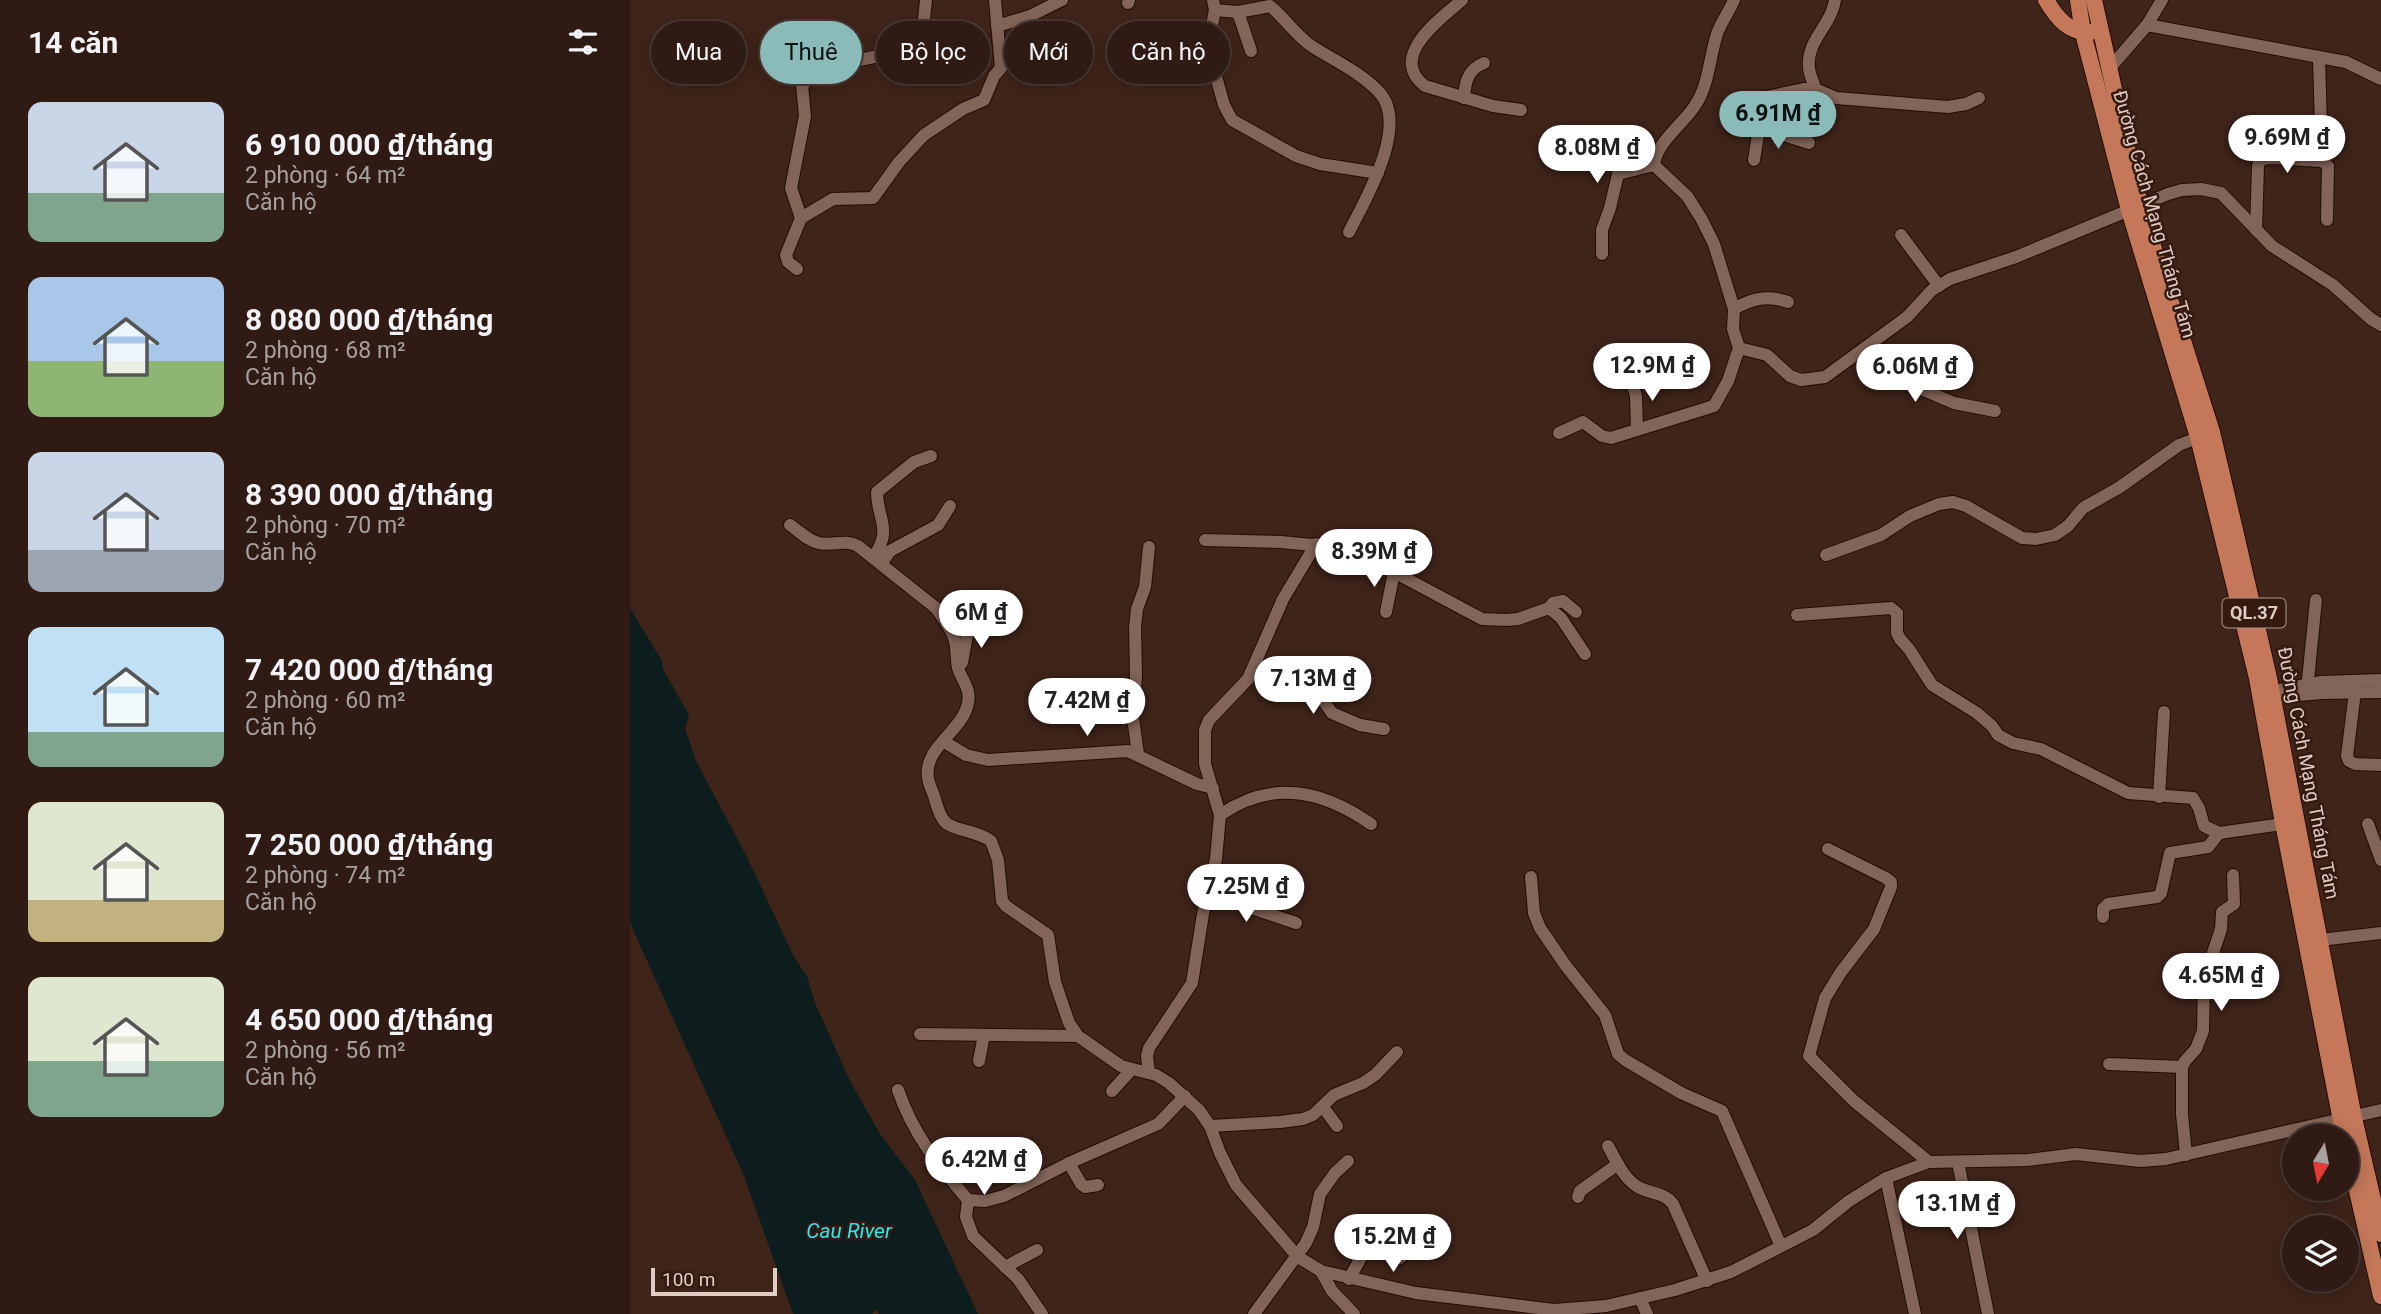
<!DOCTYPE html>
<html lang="vi">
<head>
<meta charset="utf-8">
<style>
  :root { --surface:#2f1b14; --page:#37241d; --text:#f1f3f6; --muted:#a7a1a0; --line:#4a3934; --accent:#8bbbb9 }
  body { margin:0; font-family:Roboto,sans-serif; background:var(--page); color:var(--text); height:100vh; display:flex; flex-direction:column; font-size:26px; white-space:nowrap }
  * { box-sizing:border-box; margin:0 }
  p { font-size:23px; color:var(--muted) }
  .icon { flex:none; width:38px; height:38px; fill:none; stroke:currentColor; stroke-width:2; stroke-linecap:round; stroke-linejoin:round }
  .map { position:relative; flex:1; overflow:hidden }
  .sheet { display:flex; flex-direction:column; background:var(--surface); width:630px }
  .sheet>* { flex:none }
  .guide { position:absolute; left:21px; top:21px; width:665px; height:63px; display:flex; gap:14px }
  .needle { width:46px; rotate:190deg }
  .tools { position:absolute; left:1652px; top:1124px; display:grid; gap:14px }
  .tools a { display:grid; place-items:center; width:77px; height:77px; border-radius:50%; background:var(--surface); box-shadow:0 4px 18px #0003,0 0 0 2px var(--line); font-size:35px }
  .scale { position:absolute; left:21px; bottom:18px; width:126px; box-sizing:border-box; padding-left:7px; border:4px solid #dfcdc6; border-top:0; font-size:19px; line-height:24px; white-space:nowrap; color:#dfcdc6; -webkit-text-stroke:5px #341a10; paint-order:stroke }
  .price { position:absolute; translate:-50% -60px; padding:0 16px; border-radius:24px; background:#fff; color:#222; font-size:23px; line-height:46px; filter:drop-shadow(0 2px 4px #0008) }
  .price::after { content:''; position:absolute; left:50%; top:42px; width:21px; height:16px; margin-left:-10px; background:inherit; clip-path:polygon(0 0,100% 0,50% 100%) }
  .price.selected { background:var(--accent); color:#111 }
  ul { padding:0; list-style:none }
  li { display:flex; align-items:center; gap:21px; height:175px; padding:0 28px }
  li span { display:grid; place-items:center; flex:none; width:196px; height:140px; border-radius:14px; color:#555 }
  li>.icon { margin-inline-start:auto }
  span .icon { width:84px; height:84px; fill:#fffc; stroke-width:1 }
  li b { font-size:30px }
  h2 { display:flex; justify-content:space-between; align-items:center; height:84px; padding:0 28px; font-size:30px }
  .chip { padding:0 24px; border-radius:32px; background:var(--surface); box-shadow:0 4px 18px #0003,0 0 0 2px var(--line); font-size:24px; line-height:63px }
  .chip.selected { background:var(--accent); color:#111 }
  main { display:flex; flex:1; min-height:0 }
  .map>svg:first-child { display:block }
</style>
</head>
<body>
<main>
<section class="sheet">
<h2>14 căn<svg class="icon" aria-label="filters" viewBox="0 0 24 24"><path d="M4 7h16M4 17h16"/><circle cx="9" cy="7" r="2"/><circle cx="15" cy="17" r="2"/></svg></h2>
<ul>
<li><span style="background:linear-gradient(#c9d6e8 65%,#7fa58c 0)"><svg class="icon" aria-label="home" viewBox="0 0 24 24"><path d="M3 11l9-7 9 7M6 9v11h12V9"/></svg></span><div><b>6 910 000 ₫/tháng</b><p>2 phòng · 64 m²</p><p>Căn hộ</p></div></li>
<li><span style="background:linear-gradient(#a9c7e8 60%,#8fb573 0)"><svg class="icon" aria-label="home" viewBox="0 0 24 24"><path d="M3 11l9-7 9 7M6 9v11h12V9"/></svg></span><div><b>8 080 000 ₫/tháng</b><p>2 phòng · 68 m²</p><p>Căn hộ</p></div></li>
<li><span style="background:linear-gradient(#c9d6e8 70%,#9aa5b1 0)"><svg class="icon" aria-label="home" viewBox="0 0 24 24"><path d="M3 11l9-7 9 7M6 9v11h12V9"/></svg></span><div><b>8 390 000 ₫/tháng</b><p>2 phòng · 70 m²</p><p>Căn hộ</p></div></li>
<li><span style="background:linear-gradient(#bfe0f5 75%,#7fa58c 0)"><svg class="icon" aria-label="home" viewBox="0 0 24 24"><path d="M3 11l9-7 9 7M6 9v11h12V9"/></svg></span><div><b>7 420 000 ₫/tháng</b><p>2 phòng · 60 m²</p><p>Căn hộ</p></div></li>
<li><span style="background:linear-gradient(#dfe7d0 70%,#c2b280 0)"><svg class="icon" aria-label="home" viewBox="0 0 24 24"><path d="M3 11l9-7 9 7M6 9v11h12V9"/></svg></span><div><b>7 250 000 ₫/tháng</b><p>2 phòng · 74 m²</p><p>Căn hộ</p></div></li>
<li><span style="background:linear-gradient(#dfe7d0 60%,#7fa58c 0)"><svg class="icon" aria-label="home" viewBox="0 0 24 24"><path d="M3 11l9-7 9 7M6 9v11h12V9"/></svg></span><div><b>4 650 000 ₫/tháng</b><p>2 phòng · 56 m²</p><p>Căn hộ</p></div></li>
</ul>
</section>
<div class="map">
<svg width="1751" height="1314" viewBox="0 0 1751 1314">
  <rect width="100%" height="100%" fill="#3f241a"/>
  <!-- water -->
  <path fill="#0d1d1e" d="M 0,608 L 32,661 L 33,669 L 59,715 L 55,729 L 66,761 L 117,857 L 164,957 L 177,976 L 185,1003 L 220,1081 L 250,1134 L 285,1180 L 348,1314 L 249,1314 L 246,1309 L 242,1314 L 163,1314 L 114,1176 L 0,923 Z"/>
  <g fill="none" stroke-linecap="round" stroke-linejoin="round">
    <defs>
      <g id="minor">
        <path d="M 583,0 L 585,10 L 578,46 L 580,55 L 594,105 L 602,120 L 666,156 L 690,164 L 748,173"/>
        <path d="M 832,0 C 810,19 757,57 795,86 L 863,106 L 891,110"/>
        <path d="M 498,3 L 499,0"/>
        <path d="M 585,10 L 608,12 L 640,6 C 655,18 666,36 683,47 C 705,61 730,72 749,92 C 780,125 735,200 719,232"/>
        <path d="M 608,12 L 621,51"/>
        <path d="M 1517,25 L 1716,62 L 1751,79"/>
        <path d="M 367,26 L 400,16 L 432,0"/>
        <path d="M 1689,58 L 1692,161"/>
        <path d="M 1479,69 L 1517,25 L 1532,0"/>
        <path d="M 1185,89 C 1184,82 1179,75 1179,67 C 1176,41 1202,24 1205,0"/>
        <path d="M 834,98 C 835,82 838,69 854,63"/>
        <path d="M 1130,125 L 1147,133 L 1179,143"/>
        <path d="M 1124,160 L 1133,102 L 1136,97 L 1174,89 L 1185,89 L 1206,98 L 1318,107 L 1336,104 L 1349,98"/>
        <path d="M 1024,165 C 1026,143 1052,125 1064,107 C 1079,86 1079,59 1087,34 C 1091,22 1099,12 1104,0"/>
        <path d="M 171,218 L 161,188 L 175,116 L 172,85 L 195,67 L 249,56 L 290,38 L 293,29 L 296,0"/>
        <path d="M 1626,230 L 1628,166 L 1630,160 L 1639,158 L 1692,161 L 1698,166 L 1697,220"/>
        <path d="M 1271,235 L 1309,286"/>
        <path d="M 972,254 L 972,230 L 980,208 L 988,174 L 1024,165"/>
        <path d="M 167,269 L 158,262 L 156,255 L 171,218 L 203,199 L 243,198 L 269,162 L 294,135 L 333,109 L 354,100 L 364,76 L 371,68 L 365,0"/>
        <path d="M 1104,309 C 1122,298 1138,295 1158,302"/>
        <path d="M 1238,346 L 1255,372 L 1261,376 L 1324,403 L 1365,411"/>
        <path d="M 1109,348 L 1137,355 L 1160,376 L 1171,380 L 1195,377 L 1277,317 L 1302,290 L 1320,279 L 1386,257 L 1538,194 L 1552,190 L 1571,189 L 1591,193 L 1642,246 L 1703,285 L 1741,319 L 1751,325"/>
        <path d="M 1002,383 L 1006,396 L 1007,429"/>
        <path d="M 929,433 L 953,422 L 972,436 L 981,438 L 1084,406 L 1098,381 L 1109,348 L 1103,329 L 1104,309 L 1084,244 L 1071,218 L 1057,196 L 1024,165"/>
        <path d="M 160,525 C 169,531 178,541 189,543 C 203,546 215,539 228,546 L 306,608 C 313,618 322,629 325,641 C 327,649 326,659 328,668 C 332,681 341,688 338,703 C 333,731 293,747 298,778 C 299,785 303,792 305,799 C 307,807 310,817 316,823 C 326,831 348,831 361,841 L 368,860 L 372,901 L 376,906 L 418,935 L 425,982 L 439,1023 L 448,1036 L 491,1066 L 526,1075 L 539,1083 L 569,1110 L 580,1126 L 590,1153 L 606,1185 L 668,1257 L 691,1271 L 786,1293 L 924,1310 L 976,1306 L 1045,1290 L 1101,1272 L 1183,1230 L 1219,1201 L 1256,1178 L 1299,1162 L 1398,1160 L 1446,1154 L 1510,1161 L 1536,1159 L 1751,1110"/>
        <path d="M 575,540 L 651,542 L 702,547 L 764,572 L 852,619 L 877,620 L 888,619 L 919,608 L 931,618 L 955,654"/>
        <path d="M 1196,555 L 1251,535 L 1280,516 L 1309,504 L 1323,502 L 1336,506 L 1392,538 L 1406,539 L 1425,535 L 1438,526 L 1453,508 L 1490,487 L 1549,445 L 1575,435"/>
        <path d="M 244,556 C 263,529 247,519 247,492 L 284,462 L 301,456"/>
        <path d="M 252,563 L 260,551 L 308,525 L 320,506"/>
        <path d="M 919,608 L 923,603 L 933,601 L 946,612"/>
        <path d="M 756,612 L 764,572"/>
        <path d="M 1167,615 L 1261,608 L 1267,613 L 1267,633 L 1270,639 L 1279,649 L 1302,685 L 1347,713 L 1362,726 L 1368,735 L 1383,743 L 1411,749 L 1498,793 L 1563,798 L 1569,808 L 1574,826 L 1589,833 L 1660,823"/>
        <path d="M 332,663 L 340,619"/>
        <path d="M 623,669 L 648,664 L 668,664 L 702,713 L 730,725 L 754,729"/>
        <path d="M 1677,690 L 1686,600"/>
        <path d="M 1725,692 L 1717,756 L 1719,761 L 1725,764 L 1751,765"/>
        <path d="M 1633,693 L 1691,682 L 1751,680"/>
        <path d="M 1649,697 L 1692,693 L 1751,692"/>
        <path d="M 313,741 L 336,755 L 358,760 L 498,751 L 567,784 L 583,788"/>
        <path d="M 508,754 L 503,718 L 506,676 L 505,627 L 507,609 L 515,587 L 519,547"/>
        <path d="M 1529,797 L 1534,712"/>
        <path d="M 590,815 C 642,779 692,790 741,824"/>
        <path d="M 1738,824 L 1751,860"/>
        <path d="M 1198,849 L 1256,878 L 1261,882 L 1261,887 L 1244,929 L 1211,972 L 1195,998 L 1179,1056 L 1224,1101 L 1299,1162"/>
        <path d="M 901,877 L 904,913 L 910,928 L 936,966 L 975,1015 L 988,1054 L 995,1060 L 1051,1093 L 1092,1111 L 1151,1246"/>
        <path d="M 577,893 L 666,923"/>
        <path d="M 1473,917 L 1473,909 L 1478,904 L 1527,897 L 1531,893 L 1540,853 L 1578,847 L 1589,833"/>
        <path d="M 1690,940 L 1751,933"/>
        <path d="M 290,1034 L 448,1036"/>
        <path d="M 349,1061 L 354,1035"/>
        <path d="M 1479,1064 L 1552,1067"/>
        <path d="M 519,1073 L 517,1056 L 519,1048 L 562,983 L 573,914 L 586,859 L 590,815 L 575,764 L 575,730 L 579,720 L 618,679 L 653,599 L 686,544"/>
        <path d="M 268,1090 C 283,1134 308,1165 338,1200 L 336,1217 L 343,1236 L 388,1279 L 412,1314"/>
        <path d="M 482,1091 L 501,1070"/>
        <path d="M 693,1107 L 707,1126"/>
        <path d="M 580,1126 L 650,1122 L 673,1119 L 683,1115 L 704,1095 L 733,1083 L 745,1075 L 767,1052"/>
        <path d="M 978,1146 C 986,1160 993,1178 1008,1187 C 1020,1194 1034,1192 1043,1204 L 1077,1281"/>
        <path d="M 1556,1155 L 1552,1114 L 1552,1067 L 1555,1061 L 1566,1049 L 1573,1031 L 1574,980 L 1591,929 L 1592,912 L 1604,904 L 1603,875"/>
        <path d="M 1328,1162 L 1358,1314"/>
        <path d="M 439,1163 L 451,1184 L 455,1187 L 468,1185"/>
        <path d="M 1256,1178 L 1285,1314"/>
        <path d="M 948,1197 L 950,1191 L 988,1164"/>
        <path d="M 338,1200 L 355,1201 L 374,1196 L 439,1163 L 528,1124 L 555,1096"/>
        <path d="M 737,1247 L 749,1230 L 741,1222"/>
        <path d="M 375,1267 L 407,1250"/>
        <path d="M 691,1271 L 702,1291 L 724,1314"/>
        <path d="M 719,1279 L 737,1247 L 770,1258 L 786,1244"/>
        <path d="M 1010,1298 L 1017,1314"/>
        <path d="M 624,1314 L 676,1243 L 683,1227 L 690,1194 L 705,1173 L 718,1161"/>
      </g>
      <g id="major">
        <path d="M 1416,0 C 1426,17 1439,34 1461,32"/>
        <path d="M 1448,0 L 1453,33 L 1499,210 L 1568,437 L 1627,678 L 1653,823 L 1714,1136"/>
        <path d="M 1464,0 L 1510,205 L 1582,432 L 1605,530 L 1639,678 L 1724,1118 L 1751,1234"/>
        <path d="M 1717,1147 L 1751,1296"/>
      </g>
    </defs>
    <!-- minor casing -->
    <use href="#minor" stroke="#240c04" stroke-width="14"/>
    <!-- major casing -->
    <use href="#major" stroke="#240c04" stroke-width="18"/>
    <!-- minor -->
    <use href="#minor" stroke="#836458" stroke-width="12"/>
    <!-- major -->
    <use href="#major" stroke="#c47759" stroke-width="16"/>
  </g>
  <g text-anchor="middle" stroke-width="5" stroke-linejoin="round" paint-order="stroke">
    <!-- shield labels -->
    <rect fill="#341a10" stroke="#ac978f" stroke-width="2" x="1592.5" y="598.5" width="63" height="29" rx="5"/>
    <g font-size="18" font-weight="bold" fill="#dfcdc6">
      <text x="1624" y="619">QL.37</text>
    </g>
    <!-- street labels -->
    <g font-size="19" fill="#dfcdc6" stroke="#341a10">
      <text transform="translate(1525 214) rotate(74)" y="7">Đường Cách Mạng Tháng Tám</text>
      <text transform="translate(1679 773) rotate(79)" y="7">Đường Cách Mạng Tháng Tám</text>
    </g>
    <!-- water labels -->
    <g font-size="21" font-style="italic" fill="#28e7f1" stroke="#341a10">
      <text x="219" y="1238">Cau River</text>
    </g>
  </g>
</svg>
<div class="tools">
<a><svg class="needle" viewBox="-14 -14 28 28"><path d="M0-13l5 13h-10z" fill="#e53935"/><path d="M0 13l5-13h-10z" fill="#a7a1a0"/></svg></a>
<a><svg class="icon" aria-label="layers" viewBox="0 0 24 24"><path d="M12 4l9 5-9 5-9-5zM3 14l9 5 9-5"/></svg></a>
</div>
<div class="scale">100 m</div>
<b class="price selected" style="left:1148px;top:151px">6.91M ₫</b>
<b class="price" style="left:1657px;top:175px">9.69M ₫</b>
<b class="price" style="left:967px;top:185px">8.08M ₫</b>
<b class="price" style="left:1022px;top:403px">12.9M ₫</b>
<b class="price" style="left:1285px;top:404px">6.06M ₫</b>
<b class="price" style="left:744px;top:589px">8.39M ₫</b>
<b class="price" style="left:351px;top:650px">6M ₫</b>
<b class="price" style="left:683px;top:716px">7.13M ₫</b>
<b class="price" style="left:457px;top:738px">7.42M ₫</b>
<b class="price" style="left:616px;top:924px">7.25M ₫</b>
<b class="price" style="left:1591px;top:1013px">4.65M ₫</b>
<b class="price" style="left:354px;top:1197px">6.42M ₫</b>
<b class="price" style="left:1327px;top:1241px">13.1M ₫</b>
<b class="price" style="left:763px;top:1274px">15.2M ₫</b>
<div class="guide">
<a class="chip">Mua</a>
<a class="chip selected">Thuê</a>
<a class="chip">Bộ lọc</a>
<a class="chip">Mới</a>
<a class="chip">Căn hộ</a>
</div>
</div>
</main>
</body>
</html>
